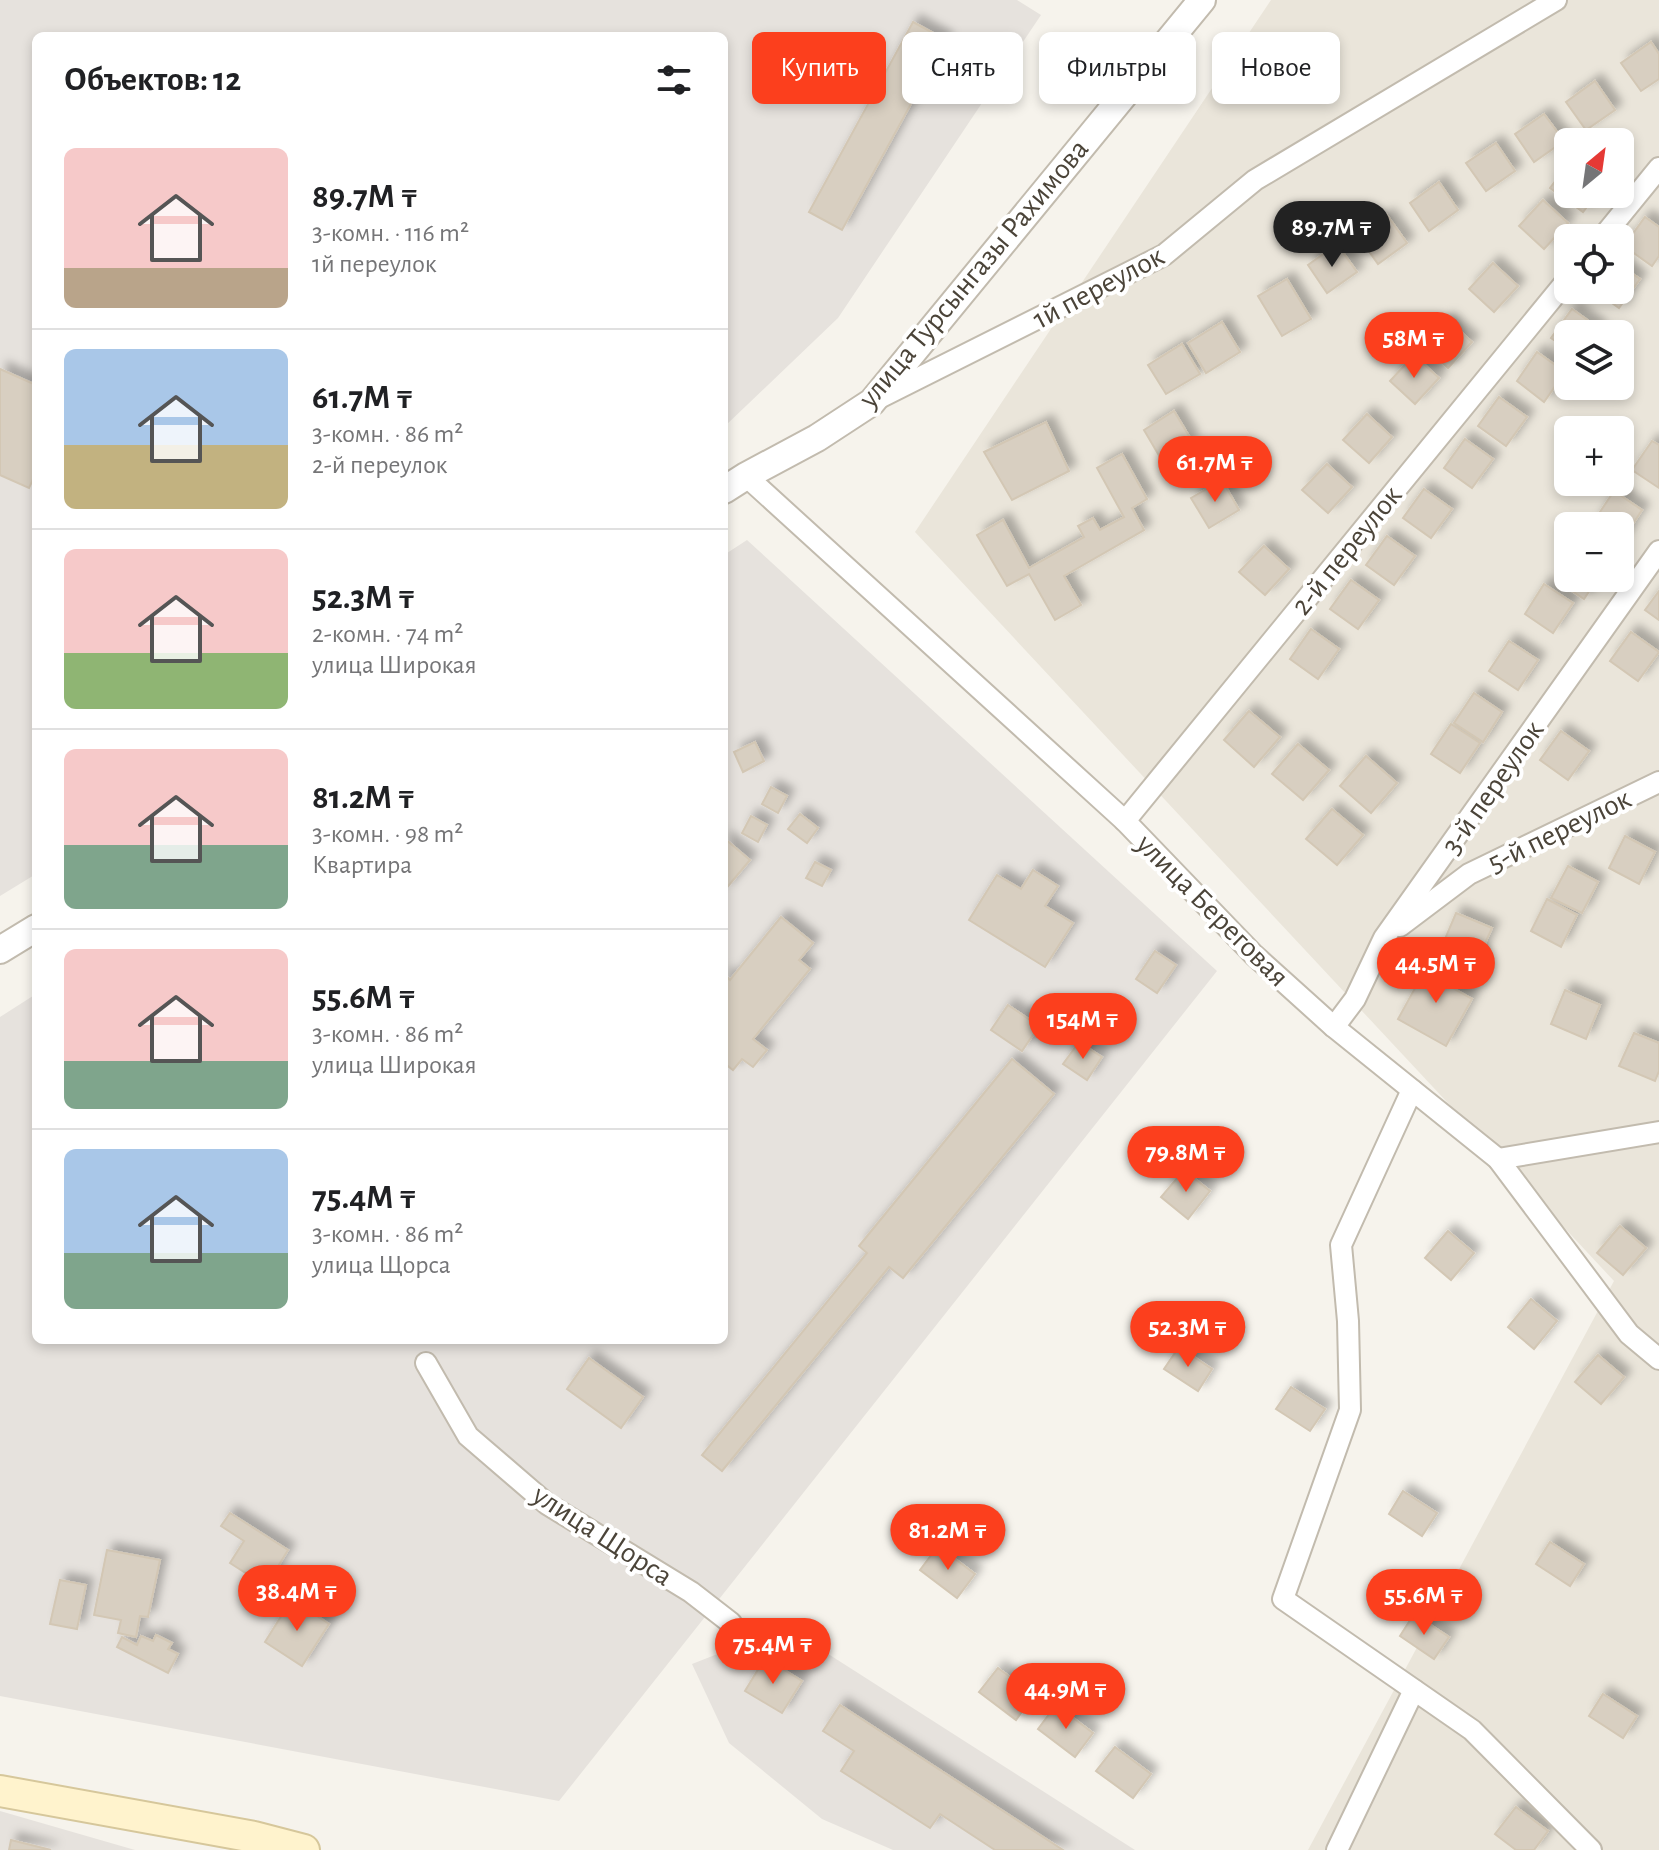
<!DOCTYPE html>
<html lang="ru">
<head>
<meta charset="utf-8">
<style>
  :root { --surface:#fff; --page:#f2f2f2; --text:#202124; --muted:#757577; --line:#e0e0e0; --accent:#fc3f1d }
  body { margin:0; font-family:"Alegreya Sans",sans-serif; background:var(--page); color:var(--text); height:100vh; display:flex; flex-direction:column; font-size:30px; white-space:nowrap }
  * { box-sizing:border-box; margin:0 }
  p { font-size:26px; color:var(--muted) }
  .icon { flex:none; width:44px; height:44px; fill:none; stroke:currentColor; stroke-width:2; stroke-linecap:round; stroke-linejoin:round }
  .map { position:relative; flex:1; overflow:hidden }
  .drawer { position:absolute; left:32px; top:32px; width:696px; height:1312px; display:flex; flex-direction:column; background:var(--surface); border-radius:12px; box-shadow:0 4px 12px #0003 }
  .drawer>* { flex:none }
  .top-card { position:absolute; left:752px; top:32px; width:760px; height:72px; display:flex; gap:16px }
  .needle { width:52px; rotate:29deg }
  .fabs { position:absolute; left:1554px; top:128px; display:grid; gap:16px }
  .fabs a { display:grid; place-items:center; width:80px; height:80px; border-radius:12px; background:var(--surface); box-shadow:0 4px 12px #0003; font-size:40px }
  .price { position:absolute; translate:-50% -68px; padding:0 18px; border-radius:28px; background:var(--accent); color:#fff; font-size:26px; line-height:52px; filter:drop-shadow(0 2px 4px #0008) }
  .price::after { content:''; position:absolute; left:50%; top:48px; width:24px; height:18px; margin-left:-12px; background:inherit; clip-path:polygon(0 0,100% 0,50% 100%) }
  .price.selected { background:#222; color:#fff }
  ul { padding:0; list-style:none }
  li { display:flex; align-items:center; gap:24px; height:200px; padding:0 32px }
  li+li { border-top:2px solid var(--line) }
  li span { display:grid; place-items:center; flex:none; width:224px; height:160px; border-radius:12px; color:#555 }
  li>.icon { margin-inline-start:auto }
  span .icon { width:96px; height:96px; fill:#fffc; stroke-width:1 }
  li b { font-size:34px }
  h2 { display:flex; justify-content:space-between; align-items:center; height:96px; padding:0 32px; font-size:34px }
  .pill { padding:0 28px; border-radius:12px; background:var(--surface); box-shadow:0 4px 12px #0003; font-size:28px; line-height:72px }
  .pill.selected { background:var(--accent); color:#fff }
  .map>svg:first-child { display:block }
</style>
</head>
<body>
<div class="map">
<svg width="1659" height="1850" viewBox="0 0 1659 1850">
  <defs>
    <filter id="shadow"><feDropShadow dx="7" dy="-7" stdDeviation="4" flood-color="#0004"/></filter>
  </defs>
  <rect width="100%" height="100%" fill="#f6f3ec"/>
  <!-- residential -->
  <path fill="#eae5da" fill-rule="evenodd" d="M 1271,0 L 1659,0 L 1659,1850 L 1308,1850 L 1614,1281 L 915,532 ZM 1568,142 L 1620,142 L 1620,194 L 1568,194 ZM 1568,238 L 1620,238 L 1620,290 L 1568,290 ZM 1568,334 L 1620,334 L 1620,386 L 1568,386 ZM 1568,430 L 1620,430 L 1620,482 L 1568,482 ZM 1568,526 L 1620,526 L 1620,578 L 1568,578 Z"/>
  <!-- industrial -->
  <g fill="#e6e2dd">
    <path d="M 0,0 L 1017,0 L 1041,15 L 838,318 L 724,427 L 724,36 L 36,36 L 36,874 L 0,896 Z"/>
    <path d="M 747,540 L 1217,971 L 559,1801 L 0,1696 L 0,1017 L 36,994 L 36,1340 L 724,1340 L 724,555 Z"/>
    <path d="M 786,1627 L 1135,1850 L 893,1850 L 822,1819 L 729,1743 L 692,1664 Z"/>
    <path d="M 0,1811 L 135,1850 L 0,1850 Z"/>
  </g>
  <!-- building -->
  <g fill="#d8cfc1" stroke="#d3c7b4" stroke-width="2" filter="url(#shadow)">
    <path d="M 913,22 L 946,40 L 842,230 L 809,212 Z"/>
    <path d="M 1651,42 L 1659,54 L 1659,79 L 1641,91 L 1621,63 Z"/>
    <path d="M 1595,81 L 1615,110 L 1586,130 L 1566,102 Z"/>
    <path d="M 1544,114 L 1564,141 L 1534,162 L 1515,134 Z"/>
    <path d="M 1496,143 L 1515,171 L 1486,191 L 1466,163 Z"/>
    <path d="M 1568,164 L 1568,194 L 1597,194 L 1583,212 L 1550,188 Z"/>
    <path d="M 1439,182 L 1458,210 L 1429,231 L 1410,203 Z"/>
    <path d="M 1543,200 L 1568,223 L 1544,249 L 1519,226 Z"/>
    <path d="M 1387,215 L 1407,243 L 1378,264 L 1358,236 Z"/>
    <path d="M 1645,217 L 1659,227 L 1659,256 L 1652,266 L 1624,246 Z"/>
    <path d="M 1337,244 L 1357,272 L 1327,293 L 1308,265 Z"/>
    <path d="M 1493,263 L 1518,286 L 1494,312 L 1469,289 Z"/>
    <path d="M 1620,265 L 1640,279 L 1619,308 L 1594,290 L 1620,290 Z"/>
    <path d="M 1287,279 L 1311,319 L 1282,336 L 1258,296 Z"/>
    <path d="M 1572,309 L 1600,329 L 1596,334 L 1568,334 L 1568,350 L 1551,338 Z"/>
    <path d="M 1447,319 L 1472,342 L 1448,368 L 1423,345 Z"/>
    <path d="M 1222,322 L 1240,352 L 1206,373 L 1188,343 Z"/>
    <path d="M 1182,344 L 1200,374 L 1166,394 L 1148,365 Z"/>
    <path d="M 1537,352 L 1565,372 L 1544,402 L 1517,381 Z"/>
    <path d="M 1414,355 L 1439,378 L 1415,404 L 1390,381 Z"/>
    <path d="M 0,369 L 36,385 L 36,473 L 29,488 L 0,475 Z"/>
    <path d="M 1499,397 L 1527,417 L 1506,446 L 1478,426 Z"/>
    <path d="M 1174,411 L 1192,441 L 1161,459 L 1144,430 Z"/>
    <path d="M 1367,414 L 1392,437 L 1369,463 L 1343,440 Z"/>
    <path d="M 1046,422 L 1069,471 L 1012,500 L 984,452 Z"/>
    <path d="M 1465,439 L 1493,459 L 1472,488 L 1444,468 Z"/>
    <path d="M 1652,441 L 1659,445 L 1659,488 L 1632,470 Z"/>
    <path d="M 1122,454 L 1147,499 L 1132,508 L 1144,530 L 1064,576 L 1081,605 L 1055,620 L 1029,574 L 1007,586 L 977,535 L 1003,520 L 1029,568 L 1084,537 L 1078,526 L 1093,518 L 1100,530 L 1124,517 L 1097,468 Z"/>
    <path d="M 1327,464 L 1352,487 L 1328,513 L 1302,490 Z"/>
    <path d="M 1222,480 L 1239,510 L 1209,528 L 1191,498 Z"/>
    <path d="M 1424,489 L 1452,509 L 1431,538 L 1403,518 Z"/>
    <path d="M 1614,491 L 1642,510 L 1623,539 L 1620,538 L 1620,526 L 1602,526 L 1594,521 Z"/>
    <path d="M 1387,536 L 1415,556 L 1394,585 L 1366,565 Z"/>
    <path d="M 1264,546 L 1289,569 L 1265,595 L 1239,572 Z"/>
    <path d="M 1568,562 L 1568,578 L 1598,578 L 1584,599 L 1556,580 Z"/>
    <path d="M 1351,580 L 1379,600 L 1358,629 L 1330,609 Z"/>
    <path d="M 1544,584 L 1573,603 L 1553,633 L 1525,614 Z"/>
    <path d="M 1659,591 L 1659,620 L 1645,610 Z"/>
    <path d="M 1311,629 L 1339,649 L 1318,679 L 1290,659 Z"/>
    <path d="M 1631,632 L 1659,652 L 1638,681 L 1610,661 Z"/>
    <path d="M 1509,641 L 1538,660 L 1518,690 L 1489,671 Z"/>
    <path d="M 1474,693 L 1502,712 L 1483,742 L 1454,723 Z"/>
    <path d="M 1249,711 L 1280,737 L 1254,767 L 1224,740 Z"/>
    <path d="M 1451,724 L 1480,743 L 1460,773 L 1431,754 Z"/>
    <path d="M 1561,731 L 1589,751 L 1568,780 L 1540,760 Z"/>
    <path d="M 755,742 L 764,761 L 743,772 L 734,752 Z"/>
    <path d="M 1298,744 L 1329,770 L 1303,800 L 1272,774 Z"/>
    <path d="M 1366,756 L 1397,783 L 1371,813 L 1340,786 Z"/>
    <path d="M 771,787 L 787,796 L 778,813 L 762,804 Z"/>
    <path d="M 1332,809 L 1363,835 L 1337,865 L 1306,839 Z"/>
    <path d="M 800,814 L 818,828 L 807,843 L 788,829 Z"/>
    <path d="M 751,816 L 767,825 L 758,842 L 742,833 Z"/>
    <path d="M 1625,836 L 1655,852 L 1639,884 L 1609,868 Z"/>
    <path d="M 724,838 L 750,860 L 724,891 Z"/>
    <path d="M 815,862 L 831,870 L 822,886 L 806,878 Z"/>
    <path d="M 1568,866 L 1598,882 L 1582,913 L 1551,898 Z"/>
    <path d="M 1033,870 L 1058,886 L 1045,906 L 1073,923 L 1045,967 L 969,920 L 997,875 L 1021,889 Z"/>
    <path d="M 1547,899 L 1577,915 L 1561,947 L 1531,931 Z"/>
    <path d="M 1456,913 L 1492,928 L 1477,961 L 1442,946 Z"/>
    <path d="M 781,917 L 813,943 L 799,960 L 810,969 L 753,1039 L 767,1050 L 753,1067 L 742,1059 L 733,1070 L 724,1063 L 724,974 L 730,980 Z"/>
    <path d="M 1155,951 L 1176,965 L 1157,993 L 1136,979 Z"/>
    <path d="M 1430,961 L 1457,976 L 1451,987 L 1472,999 L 1446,1046 L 1398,1019 Z"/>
    <path d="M 1565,990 L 1600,1005 L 1586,1039 L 1551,1024 Z"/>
    <path d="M 1008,1005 L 1039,1026 L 1022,1051 L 991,1030 Z"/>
    <path d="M 1634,1033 L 1659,1043 L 1659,1071 L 1655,1081 L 1619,1066 Z"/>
    <path d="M 1079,1042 L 1102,1057 L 1087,1080 L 1063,1064 Z"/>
    <path d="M 1012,1059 L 1054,1094 L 903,1278 L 889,1267 L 722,1471 L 702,1455 L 867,1253 L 859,1246 Z"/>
    <path d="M 1184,1170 L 1210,1191 L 1188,1219 L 1161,1197 Z"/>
    <path d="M 1620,1226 L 1646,1248 L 1623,1275 L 1597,1253 Z"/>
    <path d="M 1448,1231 L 1474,1253 L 1451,1280 L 1425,1258 Z"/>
    <path d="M 1531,1299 L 1557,1321 L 1534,1349 L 1508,1327 Z"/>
    <path d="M 1179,1347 L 1212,1369 L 1198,1391 L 1164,1369 Z"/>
    <path d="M 1598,1355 L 1624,1377 L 1601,1404 L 1575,1382 Z"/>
    <path d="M 589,1358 L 643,1397 L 621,1428 L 567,1389 Z"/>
    <path d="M 1291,1387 L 1325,1409 L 1310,1431 L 1276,1409 Z"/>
    <path d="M 1403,1491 L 1437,1513 L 1422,1536 L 1389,1514 Z"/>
    <path d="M 230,1513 L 288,1550 L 266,1586 L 230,1563 L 244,1541 L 221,1526 Z"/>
    <path d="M 1550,1542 L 1584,1564 L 1570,1586 L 1536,1564 Z"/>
    <path d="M 938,1546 L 975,1574 L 957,1598 L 920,1570 Z"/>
    <path d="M 107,1550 L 160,1560 L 148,1617 L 140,1616 L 136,1637 L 118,1633 L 121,1620 L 94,1615 Z"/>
    <path d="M 60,1580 L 86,1585 L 77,1629 L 50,1624 Z"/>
    <path d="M 292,1599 L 329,1624 L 302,1666 L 265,1642 Z"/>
    <path d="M 1414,1614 L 1449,1637 L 1434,1659 L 1400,1636 Z"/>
    <path d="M 156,1635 L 172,1643 L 168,1649 L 178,1654 L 168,1673 L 117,1647 L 122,1637 L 137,1645 L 141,1636 L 153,1641 Z"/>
    <path d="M 765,1658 L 802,1681 L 782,1713 L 745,1691 Z"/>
    <path d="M 998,1668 L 1034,1695 L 1016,1720 L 979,1692 Z"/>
    <path d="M 1603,1694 L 1637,1716 L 1623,1738 L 1589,1716 Z"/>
    <path d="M 840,1705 L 1063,1850 L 995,1850 L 940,1814 L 930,1828 L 841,1771 L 854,1751 L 823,1731 Z"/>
    <path d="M 1056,1705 L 1093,1733 L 1075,1757 L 1038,1729 Z"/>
    <path d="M 1115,1747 L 1151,1774 L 1133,1798 L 1096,1771 Z"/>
    <path d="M 1516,1807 L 1548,1831 L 1534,1850 L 1516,1850 L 1495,1834 Z"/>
    <path d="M 11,1840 L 51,1850 L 9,1850 Z"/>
  </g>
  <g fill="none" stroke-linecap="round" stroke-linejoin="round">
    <defs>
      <g id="minor">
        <path d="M 1602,238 L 1659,168"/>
        <path d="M 879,398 L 1164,255 L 1255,180 L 1556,0"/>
        <path d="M 746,476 L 1125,821 L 1254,955 L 1334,1027 L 1498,1159 L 1629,1334 L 1659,1359"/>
        <path d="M 1125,821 L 1568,279"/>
        <path d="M 1400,926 L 1469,874 L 1659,782"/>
        <path d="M 1334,1027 L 1355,999 L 1384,938 L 1659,551"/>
        <path d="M 1412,1090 L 1341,1245 L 1348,1321 L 1350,1410 L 1283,1599 L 1472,1730 L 1591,1850"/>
        <path d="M 1498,1159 L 1659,1132"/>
        <path d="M 426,1363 L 468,1436 L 547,1504 L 691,1592 L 731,1623"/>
        <path d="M 1337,1850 L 1414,1690"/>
      </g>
      <g id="tertiary">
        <path d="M 724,490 L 746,476 L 817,438 L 872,402 L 1202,0"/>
        <path d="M 0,950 L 36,928"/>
      </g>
      <path id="secondary" d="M 0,1791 L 254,1837 L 304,1850"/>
    </defs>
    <!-- minor casing -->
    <use href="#minor" stroke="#c2bbae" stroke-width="24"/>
    <!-- tertiary casing -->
    <use href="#tertiary" stroke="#c2bbae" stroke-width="30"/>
    <!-- secondary casing -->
    <use href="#secondary" stroke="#d6c79b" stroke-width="34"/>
    <!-- minor -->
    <use href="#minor" stroke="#fff" stroke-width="20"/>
    <!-- tertiary -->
    <use href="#tertiary" stroke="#fff" stroke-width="26"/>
    <!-- secondary -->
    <use href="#secondary" stroke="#fff3cd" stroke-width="30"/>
  </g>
  <g text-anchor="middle" stroke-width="8" stroke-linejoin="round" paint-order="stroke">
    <!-- street labels -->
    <g font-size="30" fill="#4b4439" stroke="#fff">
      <text transform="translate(973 273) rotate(-50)" y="10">улица Турсынгазы Рахимова</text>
      <text transform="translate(1098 287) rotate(-28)" y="10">1й переулок</text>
      <text transform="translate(1346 550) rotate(-51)" y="10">2-й переулок</text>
      <text transform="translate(1492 787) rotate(-55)" y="10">3-й переулок</text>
      <text transform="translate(1559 830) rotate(-26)" y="10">5-й переулок</text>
      <text transform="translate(1213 910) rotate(45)" y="10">улица Береговая</text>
      <text transform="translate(603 1535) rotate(33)" y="10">улица Щорса</text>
    </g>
  </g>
</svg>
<div class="fabs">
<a><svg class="needle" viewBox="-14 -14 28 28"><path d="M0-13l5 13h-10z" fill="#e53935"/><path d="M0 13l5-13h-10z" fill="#757577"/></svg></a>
<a><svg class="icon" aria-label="locate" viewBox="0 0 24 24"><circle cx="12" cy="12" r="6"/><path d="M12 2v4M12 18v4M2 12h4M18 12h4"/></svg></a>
<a><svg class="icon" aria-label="layers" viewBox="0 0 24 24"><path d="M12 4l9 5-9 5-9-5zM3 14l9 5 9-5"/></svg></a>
<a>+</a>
<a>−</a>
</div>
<b class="price selected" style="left:1332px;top:269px">89.7M ₸</b>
<b class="price" style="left:1414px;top:380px">58M ₸</b>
<b class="price" style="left:1215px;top:504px">61.7M ₸</b>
<b class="price" style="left:1436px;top:1005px">44.5M ₸</b>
<b class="price" style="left:1083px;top:1061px">154M ₸</b>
<b class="price" style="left:1186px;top:1194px">79.8M ₸</b>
<b class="price" style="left:1188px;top:1369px">52.3M ₸</b>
<b class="price" style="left:948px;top:1572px">81.2M ₸</b>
<b class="price" style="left:297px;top:1633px">38.4M ₸</b>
<b class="price" style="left:1424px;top:1637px">55.6M ₸</b>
<b class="price" style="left:773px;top:1686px">75.4M ₸</b>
<b class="price" style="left:1066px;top:1731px">44.9M ₸</b>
<div class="top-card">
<a class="pill selected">Купить</a>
<a class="pill">Снять</a>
<a class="pill">Фильтры</a>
<a class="pill">Новое</a>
</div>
<section class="drawer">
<h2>Объектов: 12<svg class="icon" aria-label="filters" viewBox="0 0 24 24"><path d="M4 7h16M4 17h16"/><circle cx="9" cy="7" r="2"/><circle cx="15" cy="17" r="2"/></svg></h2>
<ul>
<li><span style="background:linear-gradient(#f6c9c9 75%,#b9a48a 0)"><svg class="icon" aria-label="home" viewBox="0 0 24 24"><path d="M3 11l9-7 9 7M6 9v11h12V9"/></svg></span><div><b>89.7M ₸</b><p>3-комн. · 116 m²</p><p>1й переулок</p></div></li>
<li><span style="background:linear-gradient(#a9c7e8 60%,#c2b280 0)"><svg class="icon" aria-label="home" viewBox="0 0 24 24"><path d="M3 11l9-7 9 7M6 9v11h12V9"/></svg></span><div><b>61.7M ₸</b><p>3-комн. · 86 m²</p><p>2-й переулок</p></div></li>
<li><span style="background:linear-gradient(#f6c9c9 65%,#8fb573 0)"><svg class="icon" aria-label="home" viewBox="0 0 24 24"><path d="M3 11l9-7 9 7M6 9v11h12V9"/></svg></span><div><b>52.3M ₸</b><p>2-комн. · 74 m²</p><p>улица Широкая</p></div></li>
<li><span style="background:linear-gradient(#f6c9c9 60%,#7fa58c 0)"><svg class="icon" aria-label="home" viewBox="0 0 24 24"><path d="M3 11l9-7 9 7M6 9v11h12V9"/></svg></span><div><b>81.2M ₸</b><p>3-комн. · 98 m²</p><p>Квартира</p></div></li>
<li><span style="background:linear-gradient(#f6c9c9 70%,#7fa58c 0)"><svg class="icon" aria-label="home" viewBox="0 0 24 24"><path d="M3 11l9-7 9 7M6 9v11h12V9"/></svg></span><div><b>55.6M ₸</b><p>3-комн. · 86 m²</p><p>улица Широкая</p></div></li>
<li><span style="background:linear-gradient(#a9c7e8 65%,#7fa58c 0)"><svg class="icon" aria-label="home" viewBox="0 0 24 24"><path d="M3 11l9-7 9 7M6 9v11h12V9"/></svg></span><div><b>75.4M ₸</b><p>3-комн. · 86 m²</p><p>улица Щорса</p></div></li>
</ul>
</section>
</div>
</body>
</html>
